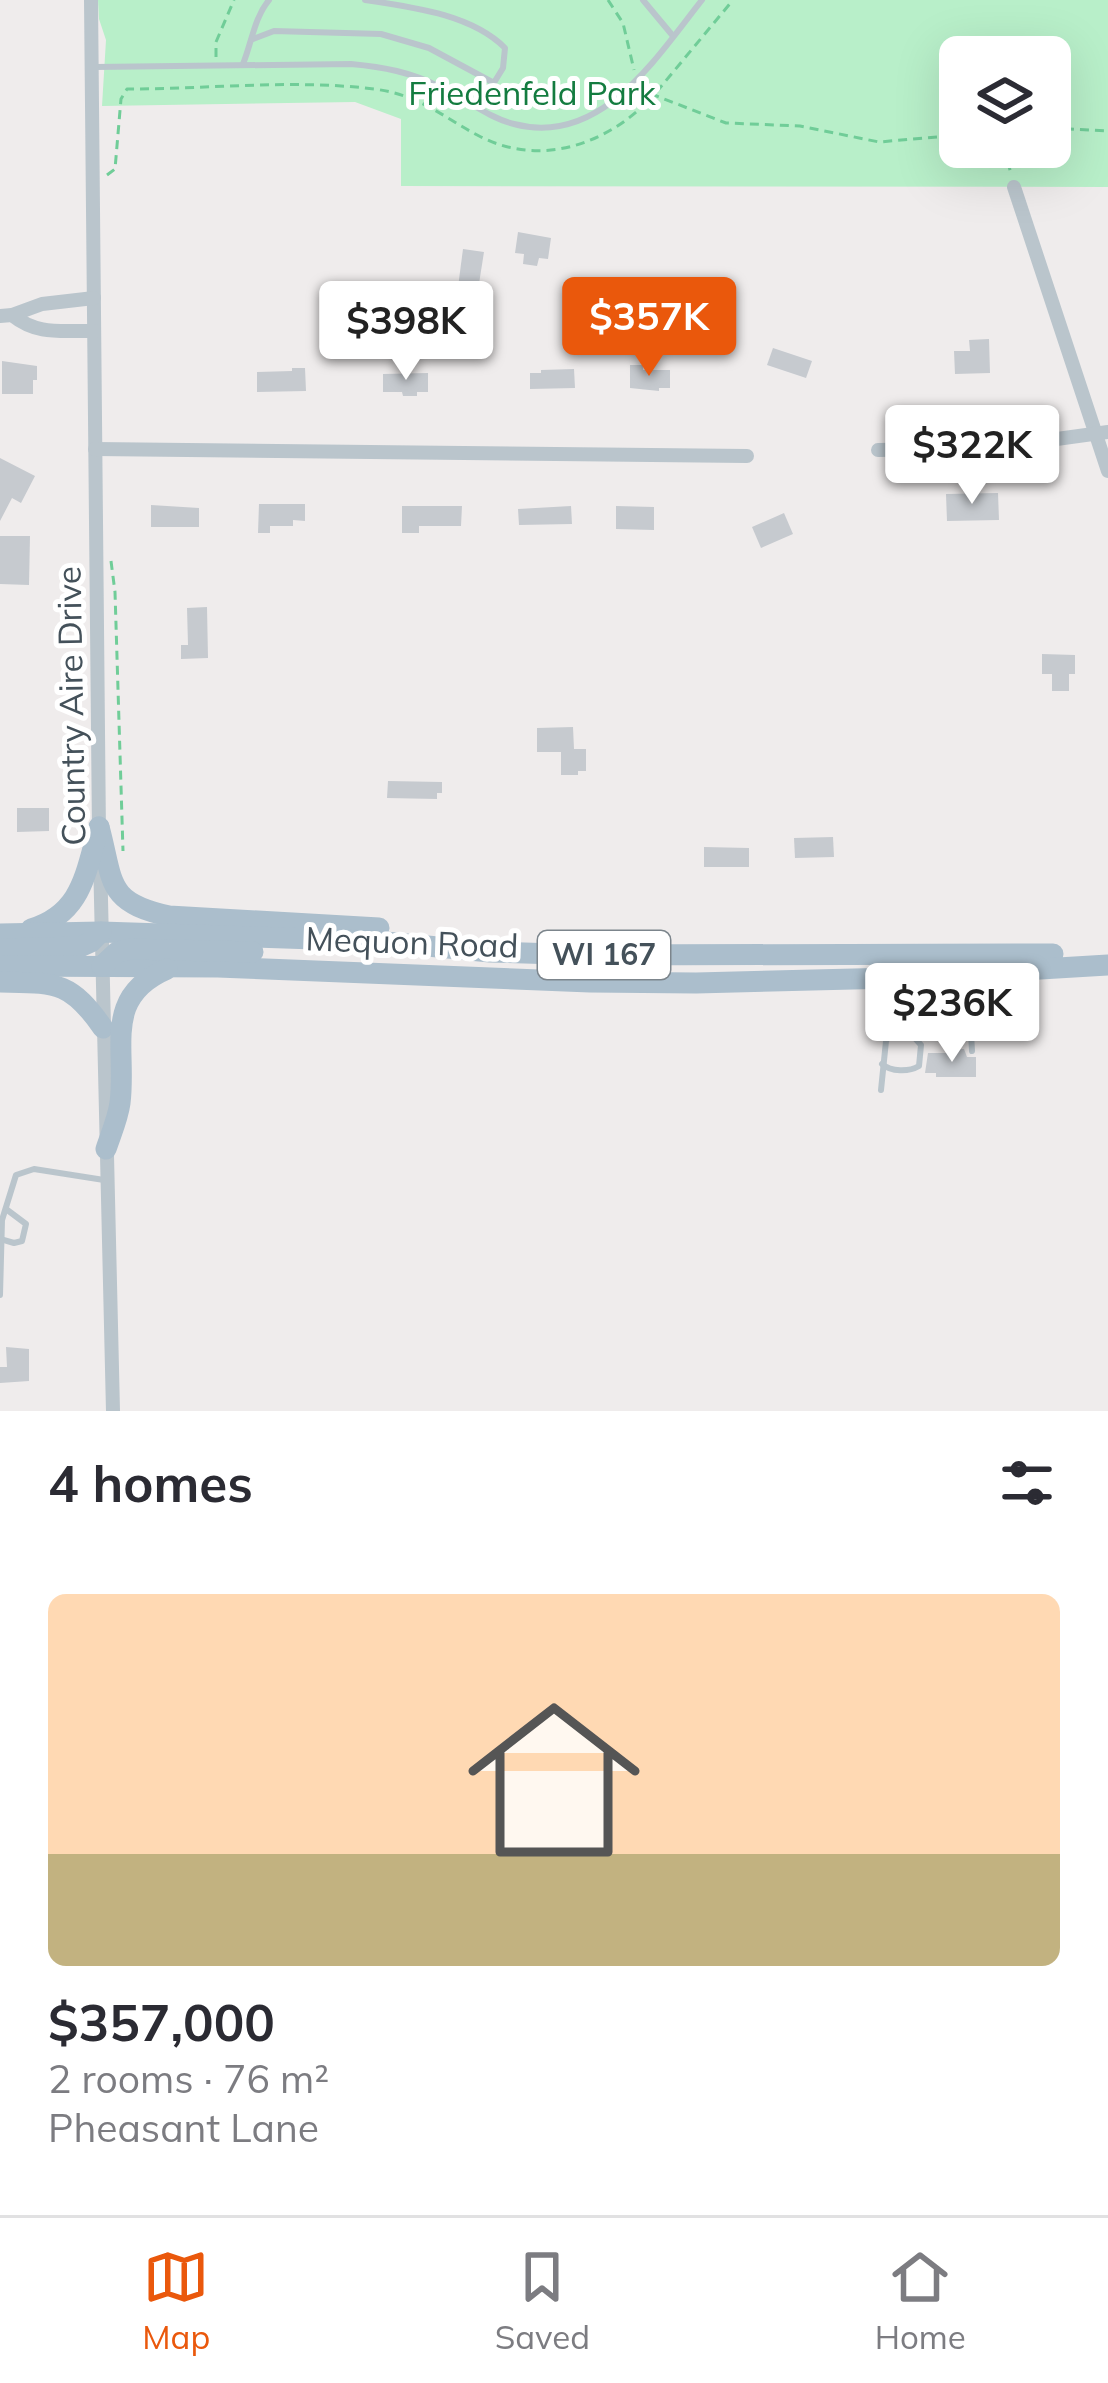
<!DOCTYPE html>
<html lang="en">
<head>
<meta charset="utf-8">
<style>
  :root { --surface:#fff; --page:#f2f2f3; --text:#2b2b33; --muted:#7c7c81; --line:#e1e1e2; --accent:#ea580c }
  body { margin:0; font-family:Mulish,sans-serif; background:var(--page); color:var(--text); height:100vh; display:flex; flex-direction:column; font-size:45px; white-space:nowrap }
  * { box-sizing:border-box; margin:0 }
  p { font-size:39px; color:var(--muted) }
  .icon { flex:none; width:66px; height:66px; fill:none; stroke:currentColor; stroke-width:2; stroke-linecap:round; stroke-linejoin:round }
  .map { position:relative; height:1411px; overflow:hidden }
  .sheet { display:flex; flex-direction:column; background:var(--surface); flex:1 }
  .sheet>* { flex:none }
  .fabs { position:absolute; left:939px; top:36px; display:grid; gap:24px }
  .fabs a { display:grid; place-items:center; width:132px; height:132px; border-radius:18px; background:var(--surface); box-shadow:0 12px 48px #0002; font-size:60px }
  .price { position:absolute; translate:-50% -102px; padding:0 27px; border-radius:12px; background:#fff; color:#222; font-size:39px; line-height:78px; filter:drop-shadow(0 3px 6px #0008) }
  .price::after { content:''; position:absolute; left:50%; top:72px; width:36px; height:27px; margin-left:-18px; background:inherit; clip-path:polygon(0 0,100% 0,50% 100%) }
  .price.current { background:var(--accent); color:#fff }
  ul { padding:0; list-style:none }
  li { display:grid; align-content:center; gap:24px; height:636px; padding:0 48px }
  li span { display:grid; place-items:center; height:372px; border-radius:18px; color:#555 }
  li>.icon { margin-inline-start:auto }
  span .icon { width:216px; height:216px; fill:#fffc; stroke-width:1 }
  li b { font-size:51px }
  h2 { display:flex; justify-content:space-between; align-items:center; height:144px; padding:0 48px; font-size:51px }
  .dock { display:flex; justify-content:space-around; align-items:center; height:168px; border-top:3px solid var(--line); background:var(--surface); font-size:33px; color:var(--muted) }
  .dock a { display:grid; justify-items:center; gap:6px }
  .dock .current { color:var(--accent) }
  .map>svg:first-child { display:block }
</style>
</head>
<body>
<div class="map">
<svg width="1108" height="1411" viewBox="0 0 1108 1411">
  <rect width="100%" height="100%" fill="#efecec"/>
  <!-- green -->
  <path fill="#b8efc9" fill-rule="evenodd" d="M 98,0 L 1108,0 L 1108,187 L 401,186 L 401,119 L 355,102 L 102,106 L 106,40 L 99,19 ZM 960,57 L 1050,57 L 1050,147 L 960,147 Z"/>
  <!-- building -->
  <g fill="#c6cacf">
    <path d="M 518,232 L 551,238 L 548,259 L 539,258 L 537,266 L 523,264 L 524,254 L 515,253 Z"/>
    <path d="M 463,249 L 484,252 L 478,290 L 458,287 Z"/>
    <path d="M 989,339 L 990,373 L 955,374 L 954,351 L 970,351 L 969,340 Z"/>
    <path d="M 773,348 L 812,361 L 806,378 L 767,365 Z"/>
    <path d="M 2,361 L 37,366 L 37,380 L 33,380 L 33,394 L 2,394 Z"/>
    <path d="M 630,365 L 643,365 L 643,370 L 670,370 L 670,388 L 659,388 L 659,391 L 630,388 Z"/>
    <path d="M 292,368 L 305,368 L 306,391 L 257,392 L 257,372 L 292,371 Z"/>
    <path d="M 574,369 L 575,388 L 530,389 L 530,373 L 541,373 L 541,370 Z"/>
    <path d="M 428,373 L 428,392 L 417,392 L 417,396 L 403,396 L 402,392 L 383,392 L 383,374 Z"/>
    <path d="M 0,458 L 35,476 L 21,503 L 12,498 L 0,521 Z"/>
    <path d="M 998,493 L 999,520 L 947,521 L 946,494 Z"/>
    <path d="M 259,504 L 305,504 L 305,521 L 293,520 L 293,526 L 270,526 L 270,533 L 258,533 Z"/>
    <path d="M 151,505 L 199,508 L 199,527 L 151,527 Z"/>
    <path d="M 402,506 L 462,506 L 461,526 L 419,526 L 419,533 L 402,533 Z"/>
    <path d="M 571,506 L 572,524 L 519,525 L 518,509 Z"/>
    <path d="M 616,506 L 654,507 L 654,530 L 616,529 Z"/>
    <path d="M 784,513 L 793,534 L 761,548 L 752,527 Z"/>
    <path d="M 0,536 L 30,536 L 29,585 L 0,584 Z"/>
    <path d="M 207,607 L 208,658 L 181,659 L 181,645 L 188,645 L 187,608 Z"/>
    <path d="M 1042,654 L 1075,655 L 1075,674 L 1069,674 L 1069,691 L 1052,691 L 1052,674 L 1042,674 Z"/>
    <path d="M 573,727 L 574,749 L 586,749 L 586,771 L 578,771 L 578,775 L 561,775 L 561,752 L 537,752 L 537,728 Z"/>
    <path d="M 388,781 L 442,782 L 442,793 L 437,793 L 437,799 L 387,798 Z"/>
    <path d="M 17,808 L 49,808 L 49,831 L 17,832 Z"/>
    <path d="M 833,837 L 834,857 L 795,858 L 794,838 Z"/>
    <path d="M 704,847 L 749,848 L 749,867 L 704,867 Z"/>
    <path d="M 955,1049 L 964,1049 L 967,1057 L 976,1057 L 976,1077 L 936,1077 L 936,1073 L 925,1073 L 928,1053 L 955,1053 Z"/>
    <path d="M 6,1347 L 29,1349 L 29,1381 L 0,1383 L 0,1367 L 7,1367 Z"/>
  </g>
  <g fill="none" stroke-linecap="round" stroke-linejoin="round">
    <!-- path -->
    <g stroke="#70cd98" stroke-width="3" stroke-dasharray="9 6" stroke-linecap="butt">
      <path d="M 608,0 L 623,23 L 634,70"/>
      <path d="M 216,57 L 216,42 L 234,0"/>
      <path d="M 646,87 L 654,95 L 733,0"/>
      <path d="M 1050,128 L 1108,131"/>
      <path d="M 1004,147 L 1011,174"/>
      <path d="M 107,175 L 115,169 L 121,99 L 127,89 C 209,89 293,79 374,89 C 421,95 442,117 481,137 C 543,168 610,143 654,95 L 726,123 L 800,126 L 879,142 L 960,135"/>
      <path d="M 111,561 L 115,592 L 123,851"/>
    </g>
    <!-- service -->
    <g stroke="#bac5cc" stroke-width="6">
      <path d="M 365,0 C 411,7 471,14 505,48 L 503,68 L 479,107"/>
      <path d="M 643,0 L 673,36"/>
      <path d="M 253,39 L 274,31 L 381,34 L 429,48 L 494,83"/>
      <path d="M 243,64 C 252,42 254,18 269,0"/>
      <path d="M 95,67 L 351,64 C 383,67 411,72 440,87 C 464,98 489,118 514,124 C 601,147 656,58 702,0"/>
      <path d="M 900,1022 L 902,1029 L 909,1033 L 983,1033"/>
      <path d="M 971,1033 L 972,1051"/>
      <path d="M 882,1064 C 891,1072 909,1072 919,1066 L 921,1045 L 912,1035"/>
      <path d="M 881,1090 L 886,1041 L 902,1015 L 905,981"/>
      <path d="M 0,1239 L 14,1243 L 22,1241 L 26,1224 L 6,1209"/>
      <path d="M 0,1295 L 2,1220 L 16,1175 L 34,1169 L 104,1180"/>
    </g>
    <!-- minor -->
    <g stroke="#bac5cc" stroke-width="14">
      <path d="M 91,0 L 99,835"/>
      <path d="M 1014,187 L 1108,471"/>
      <path d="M 12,315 C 38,336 62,330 94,331"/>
      <path d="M 0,316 L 12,315 L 42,304 L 94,298"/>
      <path d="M 95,449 L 747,456"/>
      <path d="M 878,450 L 992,448 L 1108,432"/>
      <path d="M 100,857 L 113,1411"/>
    </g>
    <!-- primary -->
    <g stroke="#abbecc" stroke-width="21">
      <path d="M 99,827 C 114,882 105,902 169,916 L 379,928"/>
      <path d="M 31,929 C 83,913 85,873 99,827"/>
      <path d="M 0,934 L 101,932 L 375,941 L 490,952 L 590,955 L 1053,954"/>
      <path d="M 0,949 L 80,947 L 91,942 L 101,932"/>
      <path d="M 0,966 L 218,967 L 590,982 L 696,983 L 894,978 L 1108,965"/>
      <path d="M 102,966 L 117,952 L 131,949 L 253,952"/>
      <path d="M 0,982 C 55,983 70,980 103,1028"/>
      <path d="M 106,1149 C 111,1134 118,1118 120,1103 C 127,1048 102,997 167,969"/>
    </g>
  </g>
  <g text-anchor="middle" stroke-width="10" stroke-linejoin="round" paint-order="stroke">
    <!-- shield labels -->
    <rect fill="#fff" stroke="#7c858c" stroke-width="3" x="538" y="931" width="132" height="48" rx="9"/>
    <g font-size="30" font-weight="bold" fill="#44515a">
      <text x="604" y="965">WI 167</text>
    </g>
    <!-- park labels -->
    <g font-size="33" fill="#147c40" stroke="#fff">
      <text x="532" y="105">Friedenfeld Park</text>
    </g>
    <!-- street labels -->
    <g font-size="33" fill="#44515a" stroke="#fff">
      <text transform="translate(71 706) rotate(-91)" y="12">Country Aire Drive</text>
      <text transform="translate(412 942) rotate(2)" y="12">Mequon Road</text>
    </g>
  </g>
</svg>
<div class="fabs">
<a><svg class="icon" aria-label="layers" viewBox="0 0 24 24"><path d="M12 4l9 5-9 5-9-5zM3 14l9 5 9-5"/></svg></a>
</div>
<b class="price current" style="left:649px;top:379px">$357K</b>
<b class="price" style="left:406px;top:383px">$398K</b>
<b class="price" style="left:972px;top:507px">$322K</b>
<b class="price" style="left:952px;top:1065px">$236K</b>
</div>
<section class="sheet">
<h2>4 homes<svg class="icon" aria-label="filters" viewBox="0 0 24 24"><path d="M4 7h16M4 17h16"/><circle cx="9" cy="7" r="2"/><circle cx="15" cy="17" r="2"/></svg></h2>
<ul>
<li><span style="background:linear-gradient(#ffd9b3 70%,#c2b280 0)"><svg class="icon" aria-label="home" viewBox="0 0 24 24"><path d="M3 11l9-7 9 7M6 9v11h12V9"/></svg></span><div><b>$357,000</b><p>2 rooms · 76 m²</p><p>Pheasant Lane</p></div></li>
</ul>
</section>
<nav class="dock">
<a class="current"><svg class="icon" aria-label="map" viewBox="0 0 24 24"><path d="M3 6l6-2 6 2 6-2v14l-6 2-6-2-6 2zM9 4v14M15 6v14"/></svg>Map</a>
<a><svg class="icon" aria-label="saved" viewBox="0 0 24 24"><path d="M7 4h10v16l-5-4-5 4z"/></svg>Saved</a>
<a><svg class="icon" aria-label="home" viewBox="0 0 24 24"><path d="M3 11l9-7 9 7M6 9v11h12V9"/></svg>Home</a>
</nav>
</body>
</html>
